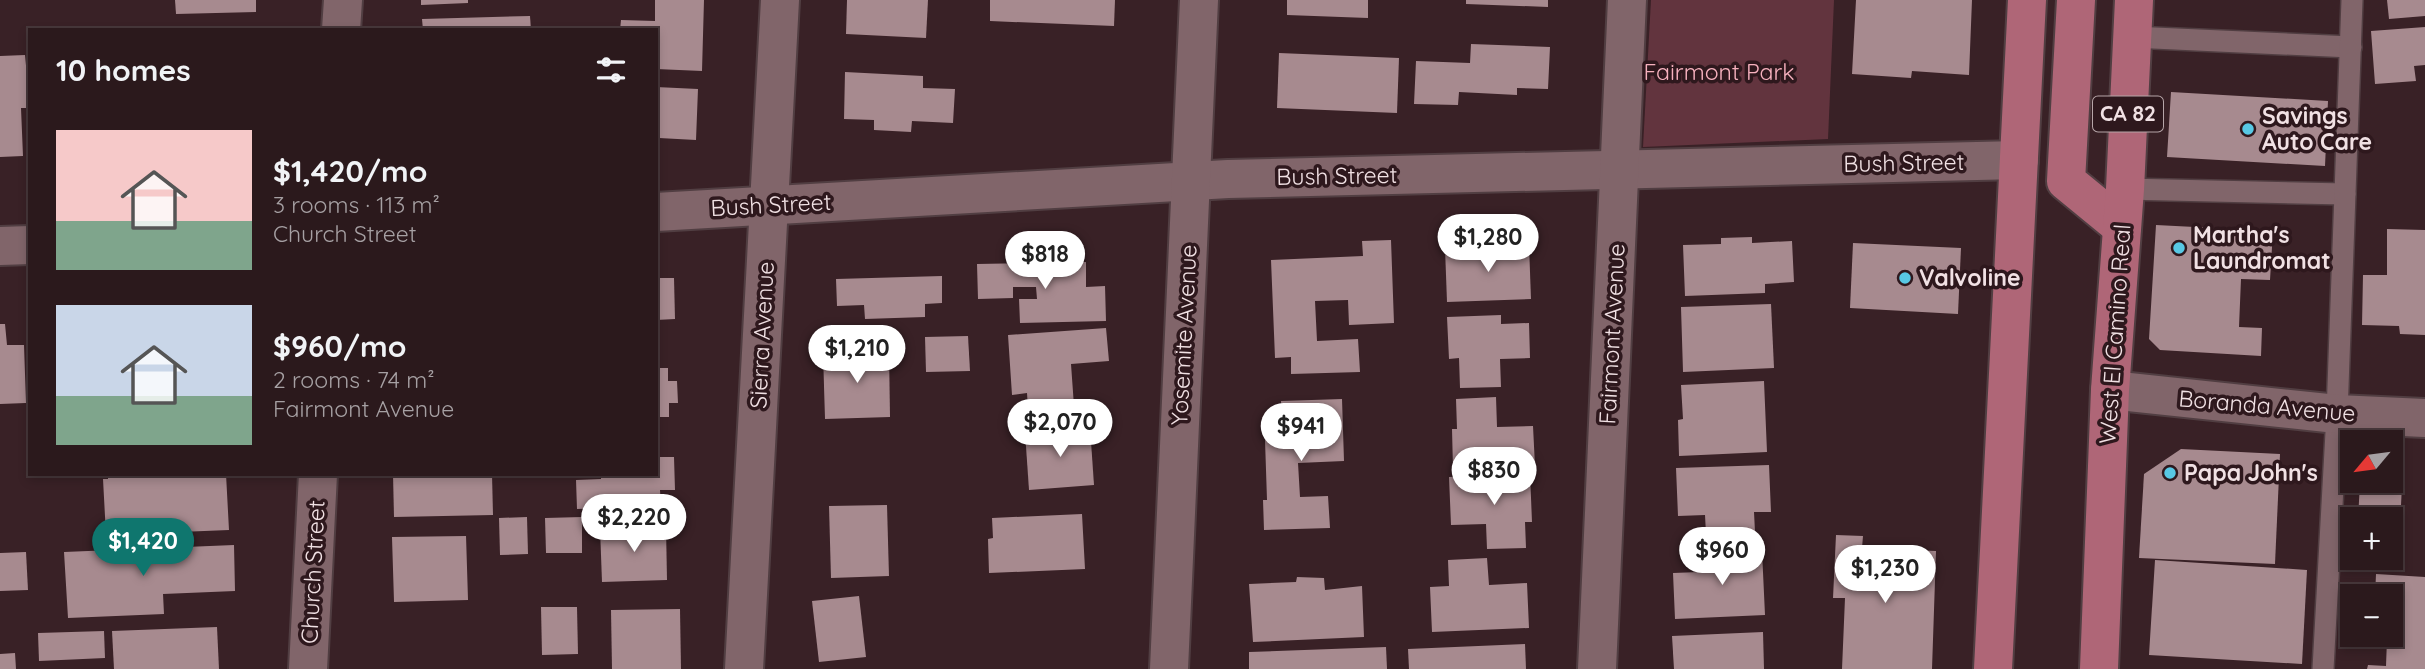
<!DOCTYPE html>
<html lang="en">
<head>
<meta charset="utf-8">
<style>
  :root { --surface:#2b191c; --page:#372629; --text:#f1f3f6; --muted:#a6a0a3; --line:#47383b; --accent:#0f766e }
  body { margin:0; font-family:Quicksand,sans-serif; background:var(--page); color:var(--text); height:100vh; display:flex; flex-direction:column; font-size:26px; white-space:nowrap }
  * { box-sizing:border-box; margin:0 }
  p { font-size:23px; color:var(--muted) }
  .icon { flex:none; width:38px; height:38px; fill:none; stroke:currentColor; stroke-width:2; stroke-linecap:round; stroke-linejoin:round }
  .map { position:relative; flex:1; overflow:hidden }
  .panel { position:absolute; left:28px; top:28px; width:630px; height:448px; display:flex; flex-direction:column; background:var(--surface); border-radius:0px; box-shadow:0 4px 10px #0003,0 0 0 2px var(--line) }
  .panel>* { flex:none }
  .needle { width:46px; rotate:241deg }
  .tools { position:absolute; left:2340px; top:430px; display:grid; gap:14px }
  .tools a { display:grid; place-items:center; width:63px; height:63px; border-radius:0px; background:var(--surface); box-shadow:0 4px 10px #0003,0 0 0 2px var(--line); font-size:35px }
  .price { position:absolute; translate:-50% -60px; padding:0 16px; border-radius:24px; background:#fff; color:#222; font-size:23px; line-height:46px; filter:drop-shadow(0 2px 4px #0008) }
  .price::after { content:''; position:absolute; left:50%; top:42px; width:21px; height:16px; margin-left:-10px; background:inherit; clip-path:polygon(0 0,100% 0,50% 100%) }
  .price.on { background:var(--accent); color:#fff }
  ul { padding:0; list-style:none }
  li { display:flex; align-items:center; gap:21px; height:175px; padding:0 28px }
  li span { display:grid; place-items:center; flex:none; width:196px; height:140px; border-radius:0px; color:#555 }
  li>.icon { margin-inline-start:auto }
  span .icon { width:84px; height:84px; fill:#fffc; stroke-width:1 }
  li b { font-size:30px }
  h2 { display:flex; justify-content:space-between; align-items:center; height:84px; padding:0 28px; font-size:30px }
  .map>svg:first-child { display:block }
</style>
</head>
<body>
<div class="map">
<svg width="2425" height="669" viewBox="0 0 2425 669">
  <rect width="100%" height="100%" fill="#392126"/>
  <!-- green -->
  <path fill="#62343e" d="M 1651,0 L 1834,0 L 1828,139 L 1643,147 Z"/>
  <!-- building -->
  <g fill="#a78a8f">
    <path d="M 175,0 L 256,0 L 256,12 L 176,14 Z"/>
    <path d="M 421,0 L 468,0 L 468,3 L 421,5 Z"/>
    <path d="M 655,0 L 704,0 L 702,71 L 656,69 L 656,30 L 620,30 L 621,20 L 655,21 Z"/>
    <path d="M 847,0 L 928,0 L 926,38 L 846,34 Z"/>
    <path d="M 990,0 L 1115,0 L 1114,26 L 990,21 Z"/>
    <path d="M 1287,0 L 1368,0 L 1368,18 L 1287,15 Z"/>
    <path d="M 1466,0 L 1548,0 L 1548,7 L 1466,4 Z"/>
    <path d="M 1856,0 L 1972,0 L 1969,75 L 1912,71 L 1911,78 L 1852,74 Z"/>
    <path d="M 2387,0 L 2425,0 L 2425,16 L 2389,19 Z"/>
    <path d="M 530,16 L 531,30 L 423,30 L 422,19 Z"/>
    <path d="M 2425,27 L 2425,65 L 2414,66 L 2416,81 L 2375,84 L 2371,31 Z"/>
    <path d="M 1471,44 L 1550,47 L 1548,89 L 1517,88 L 1517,95 L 1459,92 L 1458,105 L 1414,104 L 1416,61 L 1470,63 Z"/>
    <path d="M 1279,53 L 1399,58 L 1397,113 L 1277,108 Z"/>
    <path d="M 25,55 L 30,108 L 21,108 L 23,156 L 0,157 L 0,56 Z"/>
    <path d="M 845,72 L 923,76 L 923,88 L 955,89 L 953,123 L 912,121 L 911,132 L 874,130 L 874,120 L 844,119 Z"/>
    <path d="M 656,87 L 698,89 L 696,140 L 659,138 L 659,149 L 656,148 Z"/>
    <path d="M 2171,92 L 2328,101 L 2325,166 L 2167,157 Z"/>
    <path d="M 2156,225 L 2273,231 L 2270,280 L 2241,279 L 2239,327 L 2262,328 L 2261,356 L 2160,350 L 2149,339 Z"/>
    <path d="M 2387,229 L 2425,230 L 2425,335 L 2400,334 L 2399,326 L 2362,325 L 2363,275 L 2387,275 Z"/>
    <path d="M 1752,237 L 1752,243 L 1792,241 L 1794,282 L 1765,284 L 1765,293 L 1685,296 L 1683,245 L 1721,244 L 1721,238 Z"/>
    <path d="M 1391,240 L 1394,323 L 1349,325 L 1348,300 L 1315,301 L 1317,341 L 1358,339 L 1360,372 L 1291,374 L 1291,357 L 1275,358 L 1271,260 L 1363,256 L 1362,241 Z"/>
    <path d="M 1853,243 L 1961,248 L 1958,314 L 1850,308 Z"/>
    <path d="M 1529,245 L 1531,299 L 1447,302 L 1445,248 Z"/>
    <path d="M 1086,262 L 1086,287 L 1105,286 L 1106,321 L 1020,323 L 1019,299 L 1037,299 L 1036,287 L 1013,287 L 1013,298 L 978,299 L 977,264 Z"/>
    <path d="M 942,276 L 942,303 L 925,304 L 925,317 L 865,319 L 864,305 L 837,306 L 836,279 Z"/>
    <path d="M 656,278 L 674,278 L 675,319 L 656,320 Z"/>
    <path d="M 1771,304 L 1774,368 L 1683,372 L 1681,307 Z"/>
    <path d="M 1501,315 L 1501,324 L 1529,323 L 1530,358 L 1500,359 L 1501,387 L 1460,388 L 1459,358 L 1449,359 L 1447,317 Z"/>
    <path d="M 0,324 L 5,324 L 7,345 L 24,345 L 26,403 L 0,404 Z"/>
    <path d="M 1106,328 L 1109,361 L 1071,364 L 1074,406 L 1028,409 L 1027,393 L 1012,395 L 1008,335 Z"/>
    <path d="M 968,336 L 970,371 L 926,372 L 925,337 Z"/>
    <path d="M 889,351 L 890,417 L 825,419 L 823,353 Z"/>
    <path d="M 656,368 L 668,368 L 668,381 L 677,381 L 678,403 L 669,403 L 669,417 L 656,417 Z"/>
    <path d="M 1764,381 L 1767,452 L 1679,456 L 1678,420 L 1683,419 L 1681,385 Z"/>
    <path d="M 1496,397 L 1497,427 L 1533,426 L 1535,466 L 1453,469 L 1452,429 L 1457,429 L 1456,399 Z"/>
    <path d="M 1342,399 L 1344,461 L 1298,463 L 1300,497 L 1328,496 L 1330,528 L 1264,530 L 1263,500 L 1267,500 L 1265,440 L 1283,439 L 1281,401 Z"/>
    <path d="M 1090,427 L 1094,485 L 1029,490 L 1025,432 Z"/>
    <path d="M 2181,449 L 2280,454 L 2275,564 L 2139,558 L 2144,474 Z"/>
    <path d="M 656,451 L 659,451 L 659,457 L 674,457 L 675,490 L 660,490 L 661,506 L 577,509 L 576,480 L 601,479 L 601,474 L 656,474 Z"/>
    <path d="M 1769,465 L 1771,512 L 1754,512 L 1755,532 L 1706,534 L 1705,515 L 1678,516 L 1676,468 Z"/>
    <path d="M 1530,473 L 1532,522 L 1525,522 L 1526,548 L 1487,549 L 1486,524 L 1451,525 L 1449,477 Z"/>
    <path d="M 108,474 L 226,474 L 229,530 L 106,535 L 103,479 L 108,479 Z"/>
    <path d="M 393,474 L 492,474 L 493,515 L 394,517 Z"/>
    <path d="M 2360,482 L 2402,485 L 2400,526 L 2390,526 L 2390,520 L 2358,520 Z"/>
    <path d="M 887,505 L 889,576 L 831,578 L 829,506 Z"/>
    <path d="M 1082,514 L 1085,569 L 989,573 L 988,539 L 993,538 L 992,518 Z"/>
    <path d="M 527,517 L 528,554 L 500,555 L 499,518 Z"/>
    <path d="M 582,517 L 582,553 L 546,553 L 545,518 Z"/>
    <path d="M 666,527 L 667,580 L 602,582 L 600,528 Z"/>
    <path d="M 1836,535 L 1863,536 L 1862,548 L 1936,551 L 1932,669 L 1842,669 L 1845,598 L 1833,598 Z"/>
    <path d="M 466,536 L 468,600 L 394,602 L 392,537 Z"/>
    <path d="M 234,545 L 235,591 L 163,594 L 164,614 L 68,618 L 64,552 Z"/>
    <path d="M 1762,551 L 1765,615 L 1675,619 L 1673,573 L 1699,572 L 1699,554 Z"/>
    <path d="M 26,552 L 28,590 L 0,591 L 0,553 Z"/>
    <path d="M 1487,558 L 1489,585 L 1527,583 L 1529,628 L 1432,632 L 1430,587 L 1449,586 L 1448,560 Z"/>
    <path d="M 2155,560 L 2307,570 L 2302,664 L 2149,655 Z"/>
    <path d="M 2376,574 L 2425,577 L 2425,669 L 2367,669 L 2368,665 L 2386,666 L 2387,639 L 2373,638 L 2373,635 L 2390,635 L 2390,597 L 2375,597 Z"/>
    <path d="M 1297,577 L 1324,578 L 1325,590 L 1362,586 L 1364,637 L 1253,642 L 1249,584 L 1296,582 Z"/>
    <path d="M 859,596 L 866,657 L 819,662 L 812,601 Z"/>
    <path d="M 541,607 L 577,607 L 578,654 L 542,655 Z"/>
    <path d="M 680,609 L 681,669 L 612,669 L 611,610 Z"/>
    <path d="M 217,627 L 219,669 L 114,669 L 112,631 Z"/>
    <path d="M 104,631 L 105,658 L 39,661 L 38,633 Z"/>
    <path d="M 1763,632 L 1764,669 L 1674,669 L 1672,636 Z"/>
    <path d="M 1525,644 L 1526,669 L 1409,669 L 1408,649 Z"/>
    <path d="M 1386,647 L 1387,669 L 1249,669 L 1249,652 Z"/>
    <path d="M 15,653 L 16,669 L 0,669 L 0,654 Z"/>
  </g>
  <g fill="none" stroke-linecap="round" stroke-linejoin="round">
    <defs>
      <g id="lane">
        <path d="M 2132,37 L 2351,47"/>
        <path d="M 2125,189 L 2345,194"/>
        <path d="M 2323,669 L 2337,414 L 2352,0"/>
      </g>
      <g id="street">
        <path d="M 341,30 L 343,0"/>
        <path d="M 656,212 L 1228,179 L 2019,160"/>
        <path d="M 0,246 L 30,245"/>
        <path d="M 2110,390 L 2337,414 L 2425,418"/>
        <path d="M 308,669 L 318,474"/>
        <path d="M 744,669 L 780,0"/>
        <path d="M 1169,669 L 1199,0"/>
        <path d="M 1597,669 L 1627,0"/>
      </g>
      <g id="primary">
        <path d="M 2076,0 L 2066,181 L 2122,227"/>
        <path d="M 1993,669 L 2027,0"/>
        <path d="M 2099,669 L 2110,390 L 2125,189 L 2134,0"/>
      </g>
    </defs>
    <!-- lane casing -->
    <use href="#lane" stroke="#513e42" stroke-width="24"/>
    <!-- street casing -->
    <use href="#street" stroke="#513e42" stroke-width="42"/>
    <!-- primary casing -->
    <use href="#primary" stroke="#513e42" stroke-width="42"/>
    <!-- lane -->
    <use href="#lane" stroke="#81656a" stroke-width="21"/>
    <!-- street -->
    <use href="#street" stroke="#81656a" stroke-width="38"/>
    <!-- primary -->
    <use href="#primary" stroke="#af6677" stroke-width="38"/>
  </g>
  <!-- markers -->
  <g fill="#58c8e4" stroke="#2e181d" stroke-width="2.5">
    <circle cx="2248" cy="129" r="7"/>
    <circle cx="2179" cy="248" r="7"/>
    <circle cx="1905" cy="278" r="7"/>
    <circle cx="2170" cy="473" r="7"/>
  </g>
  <g text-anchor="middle" stroke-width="7" stroke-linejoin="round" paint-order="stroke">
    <!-- shield labels -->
    <rect fill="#2e181d" stroke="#b6a5a8" stroke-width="2" x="2093" y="96.5" width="70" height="35" rx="5"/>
    <g font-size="21" font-weight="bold" fill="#f1e1e4">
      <text x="2128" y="121">CA 82</text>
    </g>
    <!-- park labels -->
    <g font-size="23" fill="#f7b1be" stroke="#2e181d">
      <text x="1719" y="80">Fairmont Park</text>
    </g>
    <!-- poi labels -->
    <g font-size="23" font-weight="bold" fill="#f1e1e4" stroke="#2e181d" text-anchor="start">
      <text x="2262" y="124">Savings<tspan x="2262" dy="26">Auto Care</tspan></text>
      <text x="2193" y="243">Martha's<tspan x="2193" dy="26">Laundromat</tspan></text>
      <text x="1919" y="286">Valvoline</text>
      <text x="2184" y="481">Papa John's</text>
    </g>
    <!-- street labels -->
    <g font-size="23" fill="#f1e1e4" stroke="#2e181d">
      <text transform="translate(1904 163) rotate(-1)" y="8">Bush Street</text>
      <text transform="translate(1337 176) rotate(-1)" y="8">Bush Street</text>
      <text transform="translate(771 205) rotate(-3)" y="8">Bush Street</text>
      <text transform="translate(1612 334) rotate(-87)" y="8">Fairmont Avenue</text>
      <text transform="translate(2115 334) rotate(-86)" y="8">West El Camino Real</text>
      <text transform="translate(762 335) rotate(-87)" y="8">Sierra Avenue</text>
      <text transform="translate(1184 335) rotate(-87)" y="8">Yosemite Avenue</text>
      <text transform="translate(2267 406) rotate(5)" y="8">Boranda Avenue</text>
      <text transform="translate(313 572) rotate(-87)" y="8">Church Street</text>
    </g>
  </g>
</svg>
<div class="tools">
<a><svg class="needle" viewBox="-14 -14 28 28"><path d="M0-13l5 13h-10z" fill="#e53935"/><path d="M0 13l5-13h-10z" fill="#a6a0a3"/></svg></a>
<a>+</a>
<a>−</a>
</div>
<b class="price" style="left:1488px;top:274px">$1,280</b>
<b class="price" style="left:1045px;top:291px">$818</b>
<b class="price" style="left:857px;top:385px">$1,210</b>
<b class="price" style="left:1060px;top:459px">$2,070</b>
<b class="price" style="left:1301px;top:463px">$941</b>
<b class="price" style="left:1494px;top:507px">$830</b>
<b class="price" style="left:634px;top:554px">$2,220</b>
<b class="price on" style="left:143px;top:578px">$1,420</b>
<b class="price" style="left:1722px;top:587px">$960</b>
<b class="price" style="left:1885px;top:605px">$1,230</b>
<section class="panel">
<h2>10 homes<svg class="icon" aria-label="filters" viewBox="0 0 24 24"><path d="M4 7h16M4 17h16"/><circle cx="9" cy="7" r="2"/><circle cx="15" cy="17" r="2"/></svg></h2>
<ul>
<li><span style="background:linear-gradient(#f6c9c9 65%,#7fa58c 0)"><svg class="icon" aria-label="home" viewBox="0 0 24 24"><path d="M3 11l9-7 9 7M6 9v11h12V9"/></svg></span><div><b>$1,420/mo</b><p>3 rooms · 113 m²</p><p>Church Street</p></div></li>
<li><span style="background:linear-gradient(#c9d6e8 65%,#7fa58c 0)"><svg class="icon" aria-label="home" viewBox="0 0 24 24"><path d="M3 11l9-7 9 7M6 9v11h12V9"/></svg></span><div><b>$960/mo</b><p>2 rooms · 74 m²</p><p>Fairmont Avenue</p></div></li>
</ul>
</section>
</div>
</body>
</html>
